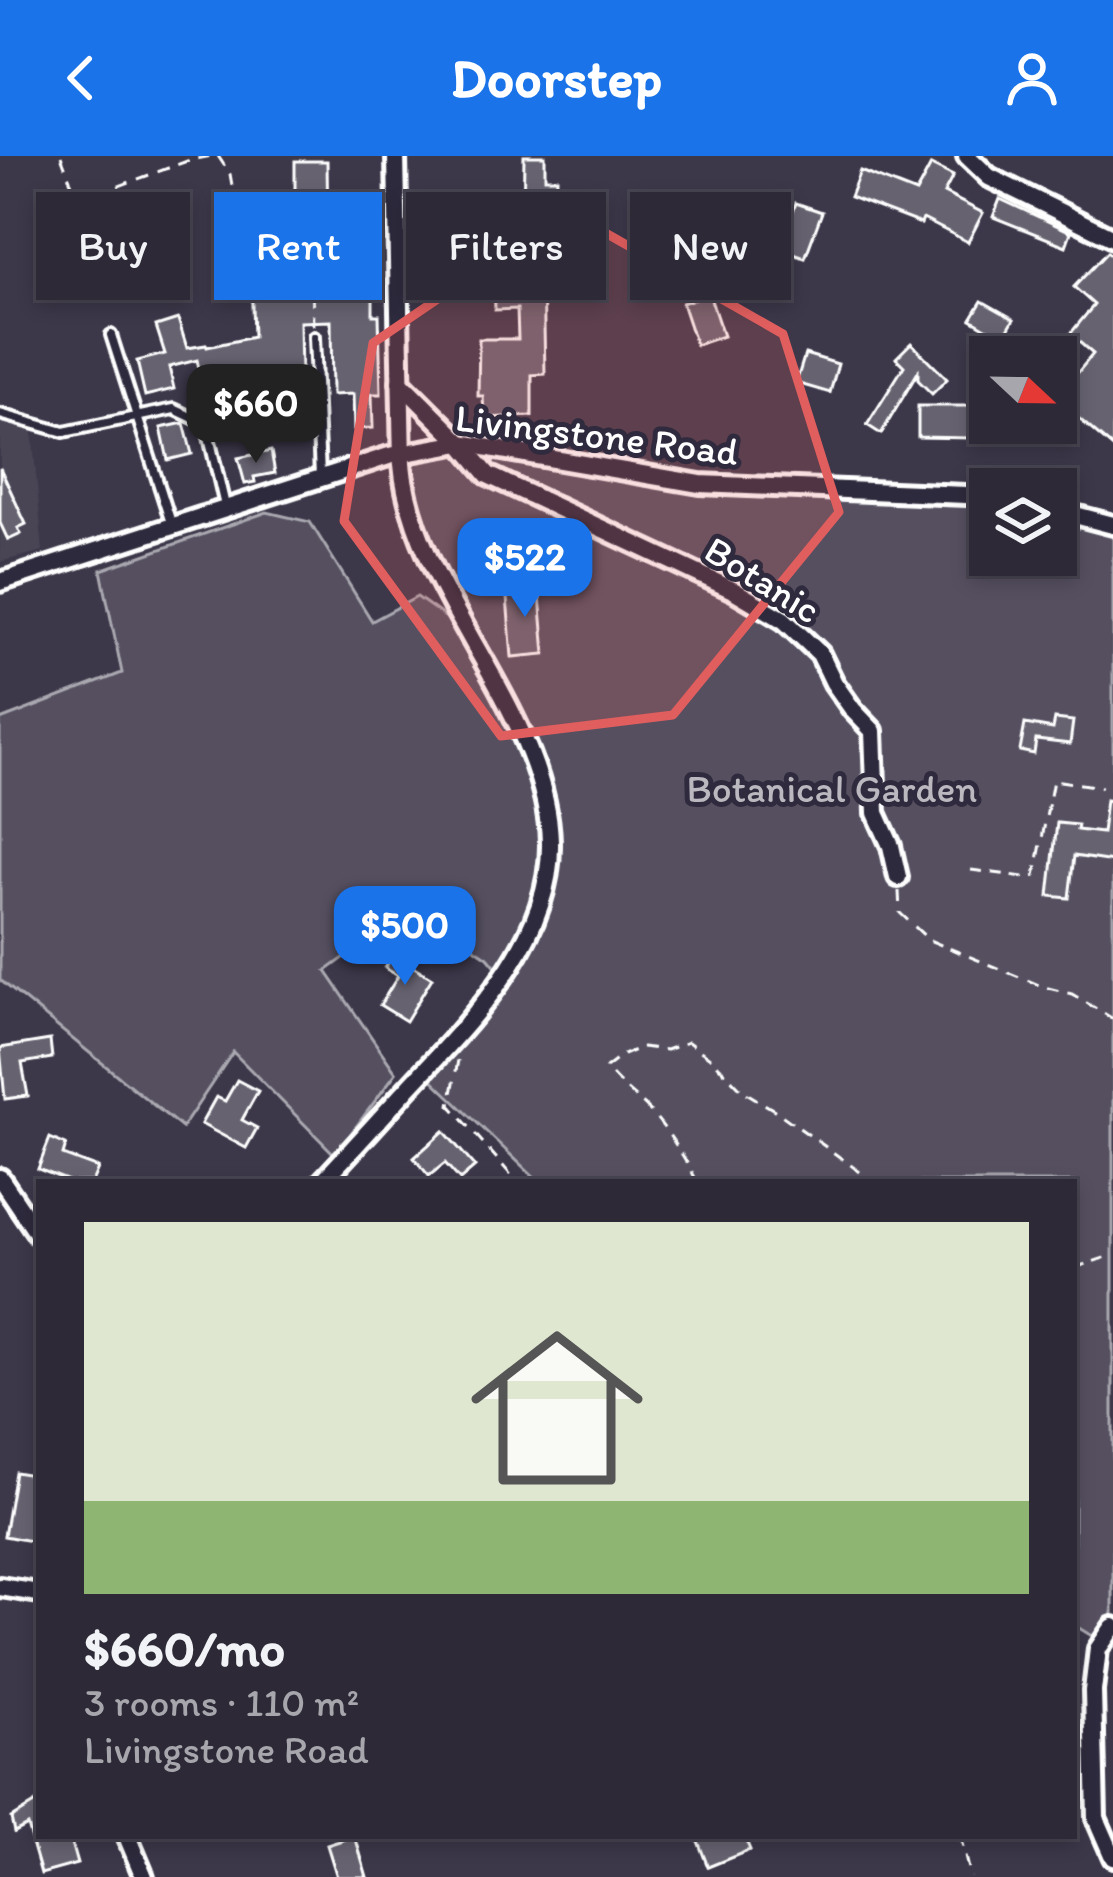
<!DOCTYPE html>
<html lang="en">
<head>
<meta charset="utf-8">
<style>
  :root { --surface:#2d2937; --page:#35313f; --text:#f1f3f6; --muted:#a7a6ad; --line:#484552; --accent:#1a73e8 }
  body { margin:0; font-family:Itim,sans-serif; background:var(--page); color:var(--text); height:100vh; display:flex; flex-direction:column; font-size:45px; white-space:nowrap }
  * { box-sizing:border-box; margin:0 }
  p { font-size:39px; color:var(--muted) }
  .icon { flex:none; width:66px; height:66px; fill:none; stroke:currentColor; stroke-width:2; stroke-linecap:round; stroke-linejoin:round }
  .map { position:relative; flex:1; overflow:hidden }
  .drawer { position:absolute; left:36px; top:1023px; width:1041px; height:660px; display:flex; flex-direction:column; background:var(--surface); border-radius:0px; box-shadow:0 6px 18px #0003,0 0 0 3px var(--line) }
  .drawer>* { flex:none }
  .hud { position:absolute; left:36px; top:36px; width:1041px; height:108px; display:flex; gap:24px }
  .needle { width:78px; rotate:112deg }
  .controls { position:absolute; left:969px; top:180px; display:grid; gap:24px }
  .controls a { display:grid; place-items:center; width:108px; height:108px; border-radius:0px; background:var(--surface); box-shadow:0 6px 18px #0003,0 0 0 3px var(--line); font-size:60px }
  .price { position:absolute; translate:-50% -102px; padding:0 27px; border-radius:24px; background:var(--accent); color:#fff; font-size:39px; line-height:78px; filter:drop-shadow(0 3px 6px #0008) }
  .price::after { content:''; position:absolute; left:50%; top:72px; width:36px; height:27px; margin-left:-18px; background:inherit; clip-path:polygon(0 0,100% 0,50% 100%) }
  .price.on { background:#222; color:#fff }
  ul { padding:0; list-style:none }
  li { display:grid; align-content:center; gap:24px; height:636px; padding:0 48px }
  li+li { border-top:3px solid var(--line) }
  li span { display:grid; place-items:center; height:372px; border-radius:0px; color:#555 }
  li>.icon { margin-inline-start:auto }
  span .icon { width:216px; height:216px; fill:#fffc; stroke-width:1 }
  li b { font-size:51px }
  .chip { padding:0 42px; border-radius:0px; background:var(--surface); box-shadow:0 6px 18px #0003,0 0 0 3px var(--line); font-size:42px; line-height:108px }
  .chip.on { background:var(--accent); color:#fff }
  header { display:flex; justify-content:space-between; align-items:center; height:156px; padding:0 48px; background:var(--accent); color:#fff; font-size:54px; font-weight:700 }
  .map>svg:first-child { display:block }
</style>
</head>
<body>
<header><svg class="icon" aria-label="back" viewBox="0 0 24 24"><path d="M15 5l-7 7 7 7"/></svg>Doorstep<svg class="icon" aria-label="person" viewBox="0 0 24 24"><circle cx="12" cy="8" r="4"/><path d="M4 21q1-7 8-7t8 7"/></svg></header>
<div class="map">
<svg width="1113" height="1721" viewBox="0 0 1113 1721">
  <rect width="100%" height="100%" fill="#3c3749"/>
  <filter id="ink" filterUnits="userSpaceOnUse"><feTurbulence type="fractalNoise" baseFrequency=".00833" numOctaves="2"/><feDisplacementMap in="SourceGraphic" scale="24" xChannelSelector="R" yChannelSelector="G"/><feConvolveMatrix kernelMatrix="1 2 1 2 8 2 1 2 1" color-interpolation-filters="sRGB"/></filter>
  <g filter="url(#ink)">
    <!-- built -->
    <path fill="#494455" d="M 0,247 L 32,273 L 43,395 L 0,406 Z"/>
    <!-- green -->
    <path fill="#555060" stroke="#aaa8b0" stroke-width="3" d="M 486,286 L 700,331 L 990,340 L 990,399 L 1056,399 L 1056,355 L 1113,372 L 1113,1479 L 1105,1488 L 1074,1469 L 1074,1026 L 539,1026 L 426,918 L 508,825 L 488,801 L 413,751 L 326,815 L 396,917 L 335,999 L 233,896 L 182,972 L 0,824 L 0,564 L 122,517 L 101,414 L 267,356 L 310,366 L 372,465 L 417,441 L 476,483 L 411,351 L 404,308 Z"/>
    <!-- building -->
    <g fill="#666270" stroke="#fff" stroke-width="3">
      <path d="M 524,0 L 545,0 L 545,22 L 557,22 L 556,66 L 523,66 Z"/>
      <path d="M 295,5 L 327,5 L 328,72 L 279,72 L 280,77 L 267,78 L 266,60 L 295,58 Z"/>
      <path d="M 931,9 L 953,20 L 944,37 L 983,57 L 968,86 L 923,63 L 921,68 L 850,41 L 860,15 L 916,37 Z"/>
      <path d="M 1000,43 L 1071,76 L 1066,90 L 993,61 Z"/>
      <path d="M 164,46 L 182,69 L 146,99 L 127,75 Z"/>
      <path d="M 796,47 L 822,56 L 805,102 L 779,93 Z"/>
      <path d="M 1107,96 L 1113,101 L 1113,292 L 1056,243 L 1093,198 L 1070,178 L 1094,149 L 1074,131 Z"/>
      <path d="M 269,116 L 269,121 L 373,120 L 373,159 L 379,159 L 381,238 L 372,238 L 373,272 L 354,273 L 353,238 L 332,239 L 331,165 L 300,166 L 302,278 L 282,278 L 282,265 L 258,266 L 259,248 L 254,248 L 253,224 L 216,232 L 226,270 L 216,273 L 210,261 L 197,204 L 169,211 L 174,233 L 145,240 L 137,205 L 165,198 L 156,170 L 178,163 L 187,192 L 206,189 L 207,191 L 253,181 L 251,117 Z"/>
      <path d="M 494,120 L 543,120 L 545,218 L 532,219 L 532,260 L 484,262 L 483,240 L 478,240 L 479,183 L 518,183 L 517,153 L 495,154 Z"/>
      <path d="M 709,138 L 723,180 L 696,189 L 682,147 Z"/>
      <path d="M 982,145 L 1014,163 L 1003,182 L 971,163 Z"/>
      <path d="M 911,187 L 947,223 L 932,238 L 918,224 L 918,216 L 881,278 L 867,269 L 904,210 L 896,202 Z"/>
      <path d="M 805,198 L 838,208 L 830,237 L 796,227 Z"/>
      <path d="M 918,250 L 970,250 L 970,282 L 918,281 Z"/>
      <path d="M 184,267 L 192,298 L 168,304 L 161,272 Z"/>
      <path d="M 271,295 L 275,317 L 254,321 L 255,326 L 245,328 L 238,302 Z"/>
      <path d="M 0,312 L 26,368 L 18,372 L 21,378 L 8,384 L 0,367 Z"/>
      <path d="M 539,428 L 545,498 L 512,501 L 506,430 Z"/>
      <path d="M 1055,563 L 1073,565 L 1070,588 L 1036,584 L 1034,598 L 1020,595 L 1025,568 L 1053,573 Z"/>
      <path d="M 1106,644 L 1113,645 L 1113,706 L 1074,700 L 1069,742 L 1049,740 L 1057,667 L 1078,669 L 1077,674 L 1102,677 Z"/>
      <path d="M 393,798 L 432,822 L 406,865 L 380,849 L 398,820 L 385,812 Z"/>
      <path d="M 50,884 L 52,902 L 22,907 L 28,940 L 5,943 L 0,892 Z"/>
      <path d="M 237,924 L 258,935 L 242,964 L 257,972 L 246,992 L 201,968 L 216,941 L 225,945 Z"/>
      <path d="M 444,975 L 475,1011 L 460,1024 L 445,1007 L 429,1020 L 414,1002 Z"/>
      <path d="M 50,982 L 66,989 L 63,999 L 98,1012 L 92,1026 L 71,1026 L 38,1013 Z"/>
      <path d="M 15,1316 L 39,1320 L 36,1386 L 4,1380 Z"/>
      <path d="M 39,1645 L 39,1680 L 69,1680 L 77,1708 L 41,1718 L 27,1669 L 14,1676 L 11,1662 Z"/>
      <path d="M 355,1680 L 367,1721 L 337,1721 L 327,1689 Z"/>
      <path d="M 696,1680 L 744,1680 L 750,1694 L 708,1711 Z"/>
    </g>
    <g fill="none" stroke-linecap="round" stroke-linejoin="round">
      <defs>
        <g id="lane">
          <path d="M 111,179 L 172,370"/>
          <path d="M 314,181 L 320,320"/>
          <path d="M 0,258 L 64,276 L 174,253 L 206,268 L 225,350"/>
        </g>
        <g id="street">
          <path d="M 967,0 L 989,21 L 1113,82"/>
          <path d="M 400,226 L 461,287 L 488,319 L 735,435 L 784,464 L 820,498 L 834,527 L 853,554 L 873,575 L 876,657 L 891,690 L 898,721"/>
          <path d="M 1056,354 L 1113,369"/>
          <path d="M 0,426 L 389,300 L 461,287 L 700,328 L 990,340"/>
          <path d="M 0,1022 L 39,1080"/>
          <path d="M 322,1026 C 351,995 379,964 408,932 C 470,865 552,785 550,686 C 549,627 518,566 490,516 C 455,453 408,380 402,308 L 396,0"/>
          <path d="M 0,1431 L 39,1437"/>
          <path d="M 1113,1471 L 1098,1493 L 1093,1535 L 1096,1662 L 1113,1701"/>
          <path d="M 127,1680 L 144,1721"/>
        </g>
      </defs>
      <!-- lane casing -->
      <use href="#lane" stroke="#fff" stroke-width="16"/>
      <!-- street casing -->
      <use href="#street" stroke="#fff" stroke-width="26"/>
      <!-- path -->
      <g stroke="#fff" stroke-width="3" stroke-dasharray="12 9" stroke-linecap="butt">
        <path d="M 61,0 L 74,34 L 89,41 L 190,4 L 212,0"/>
        <path d="M 218,0 L 230,18 L 235,46 L 272,46 L 284,54 L 287,89 L 303,115 L 380,115"/>
        <path d="M 312,116 L 313,173"/>
        <path d="M 971,714 L 1031,722 L 1035,720 L 1053,624 L 1102,631"/>
        <path d="M 899,735 L 900,757 L 929,784 L 1044,831 L 1072,838 L 1113,863"/>
        <path d="M 458,904 L 450,949 L 517,1026"/>
        <path d="M 697,1026 C 686,1002 661,964 641,946 C 628,935 617,926 606,912 L 623,899 L 642,891 L 666,894 L 688,886 L 714,905 L 743,935 L 776,955 L 874,1026"/>
        <path d="M 1074,1112 L 1113,1099"/>
        <path d="M 960,1680 L 970,1721"/>
      </g>
      <!-- lane -->
      <use href="#lane" stroke="#2f2a3d" stroke-width="8"/>
      <!-- street -->
      <use href="#street" stroke="#2f2a3d" stroke-width="16"/>
    </g>
  </g>
  <!-- marked area -->
  <path fill="#e05e5e" fill-opacity="0.2" stroke="#e05e5e" stroke-width="9" stroke-linejoin="round" d="M 567,55 L 783,178 L 839,356 L 673,559 L 501,580 L 344,365 L 373,187 Z"/>
  <g text-anchor="middle" stroke-width="10" stroke-linejoin="round" paint-order="stroke">
    <!-- street labels -->
    <g font-size="39" fill="#fff" stroke="#2f2a3d">
      <text transform="translate(597 278) rotate(7)" y="14">Livingstone Road</text>
      <text transform="translate(763 423) rotate(32)" y="14">Botanic</text>
    </g>
    <!-- park labels -->
    <g font-size="39" fill="#bbb9bf" stroke="#2f2a3d">
      <text x="832" y="646">Botanical Garden</text>
    </g>
  </g>
</svg>
<div class="controls">
<a><svg class="needle" viewBox="-14 -14 28 28"><path d="M0-13l5 13h-10z" fill="#e53935"/><path d="M0 13l5-13h-10z" fill="#a7a6ad"/></svg></a>
<a><svg class="icon" aria-label="layers" viewBox="0 0 24 24"><path d="M12 4l9 5-9 5-9-5zM3 14l9 5 9-5"/></svg></a>
</div>
<b class="price on" style="left:256px;top:310px">$660</b>
<b class="price" style="left:525px;top:464px">$522</b>
<b class="price" style="left:405px;top:832px">$500</b>
<div class="hud">
<a class="chip">Buy</a>
<a class="chip on">Rent</a>
<a class="chip">Filters</a>
<a class="chip">New</a>
</div>
<section class="drawer">
<ul>
<li><span style="background:linear-gradient(#dfe7d0 75%,#8fb573 0)"><svg class="icon" aria-label="home" viewBox="0 0 24 24"><path d="M3 11l9-7 9 7M6 9v11h12V9"/></svg></span><div><b>$660/mo</b><p>3 rooms · 110 m²</p><p>Livingstone Road</p></div></li>
</ul>
</section>
</div>
</body>
</html>
